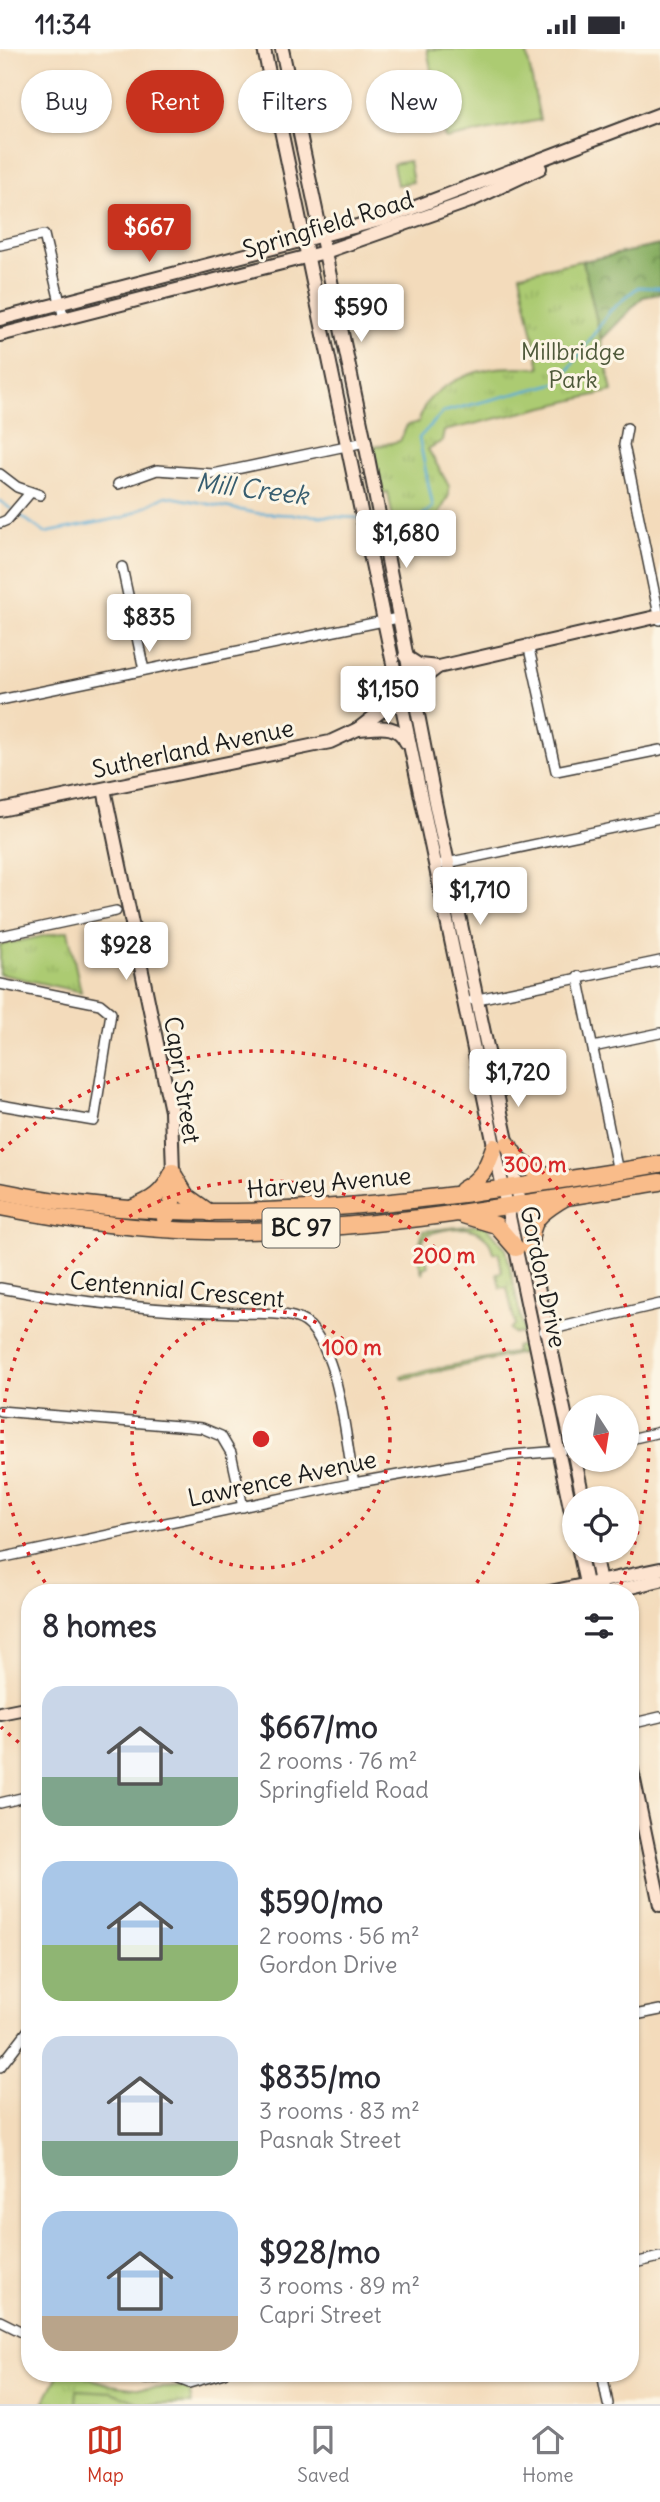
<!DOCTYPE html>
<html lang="en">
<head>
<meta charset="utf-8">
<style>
  :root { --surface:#fff; --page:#f2f2f3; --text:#2b2b33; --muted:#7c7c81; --line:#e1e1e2; --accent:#c8321e }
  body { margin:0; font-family:Delius,sans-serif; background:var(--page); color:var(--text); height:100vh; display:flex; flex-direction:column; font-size:26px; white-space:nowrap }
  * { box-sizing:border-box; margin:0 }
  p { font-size:23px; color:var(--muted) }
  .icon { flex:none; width:38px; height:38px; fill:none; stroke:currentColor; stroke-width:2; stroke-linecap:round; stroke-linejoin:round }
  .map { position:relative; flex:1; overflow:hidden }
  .drawer { position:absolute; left:21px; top:1535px; width:618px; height:798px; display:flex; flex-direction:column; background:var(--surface); border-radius:28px; box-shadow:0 2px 5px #0004 }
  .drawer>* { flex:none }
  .guide { position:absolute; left:21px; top:21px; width:620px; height:63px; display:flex; gap:14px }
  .needle { width:46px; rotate:168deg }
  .controls { position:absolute; left:562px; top:1346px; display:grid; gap:14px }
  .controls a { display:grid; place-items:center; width:77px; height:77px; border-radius:50%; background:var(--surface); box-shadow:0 2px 5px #0004; font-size:35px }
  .price { position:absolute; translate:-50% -60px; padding:0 16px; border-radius:7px; background:#fff; color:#222; font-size:23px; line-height:46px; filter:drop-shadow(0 2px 4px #0008) }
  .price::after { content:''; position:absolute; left:50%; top:42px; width:21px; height:16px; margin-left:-10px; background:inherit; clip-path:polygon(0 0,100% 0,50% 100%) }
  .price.on { background:var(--accent); color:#fff }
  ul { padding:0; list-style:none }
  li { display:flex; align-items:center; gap:21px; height:175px; padding:0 21px }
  li span { display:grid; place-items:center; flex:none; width:196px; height:140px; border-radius:21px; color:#555 }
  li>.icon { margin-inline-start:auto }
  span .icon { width:84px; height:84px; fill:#fffc; stroke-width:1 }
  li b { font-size:30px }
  h2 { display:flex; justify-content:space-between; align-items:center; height:84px; padding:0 21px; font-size:30px }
  .tag { padding:0 24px; border-radius:32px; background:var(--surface); box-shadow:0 2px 5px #0004; font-size:24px; line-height:63px }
  .tag.on { background:var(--accent); color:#fff }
  .status { display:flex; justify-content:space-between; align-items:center; height:49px; padding:0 35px; background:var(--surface); direction:ltr }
  .status svg { height:19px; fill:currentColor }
  .dock { display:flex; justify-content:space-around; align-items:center; height:98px; border-top:2px solid var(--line); background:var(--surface); font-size:19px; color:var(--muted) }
  .dock a { display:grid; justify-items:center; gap:4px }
  .dock .on { color:var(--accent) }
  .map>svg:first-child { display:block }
</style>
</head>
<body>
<div class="status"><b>11:34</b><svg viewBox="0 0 49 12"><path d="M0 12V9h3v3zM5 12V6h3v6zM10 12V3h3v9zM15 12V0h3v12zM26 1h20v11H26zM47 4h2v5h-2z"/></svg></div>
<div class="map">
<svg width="660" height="2355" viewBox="0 0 660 2355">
  <defs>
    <pattern id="grass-tufts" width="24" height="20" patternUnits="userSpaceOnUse" patternTransform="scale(1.75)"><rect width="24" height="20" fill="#accb72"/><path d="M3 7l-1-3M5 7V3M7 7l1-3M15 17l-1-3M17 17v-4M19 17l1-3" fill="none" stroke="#93ae62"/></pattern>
    <pattern id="forest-crowns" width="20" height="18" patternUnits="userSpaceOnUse" patternTransform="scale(1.75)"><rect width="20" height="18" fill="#89af64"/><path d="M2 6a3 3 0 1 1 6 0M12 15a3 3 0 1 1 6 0" fill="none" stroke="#6f8e52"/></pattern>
  </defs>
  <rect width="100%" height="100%" fill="#fcf5e5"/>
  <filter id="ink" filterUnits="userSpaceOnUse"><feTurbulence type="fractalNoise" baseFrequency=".0143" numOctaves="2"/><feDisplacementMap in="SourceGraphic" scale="14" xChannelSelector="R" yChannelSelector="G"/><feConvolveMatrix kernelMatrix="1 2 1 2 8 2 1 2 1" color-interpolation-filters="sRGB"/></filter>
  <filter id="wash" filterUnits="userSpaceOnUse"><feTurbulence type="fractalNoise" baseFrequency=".00686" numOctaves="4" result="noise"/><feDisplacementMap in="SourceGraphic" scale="28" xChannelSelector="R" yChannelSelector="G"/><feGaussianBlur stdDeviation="1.57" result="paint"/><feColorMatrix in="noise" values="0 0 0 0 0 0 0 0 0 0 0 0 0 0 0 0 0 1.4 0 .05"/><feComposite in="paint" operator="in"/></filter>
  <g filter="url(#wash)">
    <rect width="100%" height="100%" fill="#f3dbbb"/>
    <!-- grass -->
    <g fill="url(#grass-tufts)" stroke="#647447" stroke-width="2">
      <path d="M 409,112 L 413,133 L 397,136 L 393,115 Z"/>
      <path d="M 584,211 L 612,342 L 444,382 L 442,392 L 428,400 L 449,437 L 449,446 L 438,467 L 427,474 L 388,478 L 387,473 L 393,471 L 388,443 L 382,444 L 373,398 L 400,392 L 407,376 L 419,373 C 422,356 430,348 444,338 C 476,318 503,316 540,319 L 520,225 Z"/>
      <path d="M 68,882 L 81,943 L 0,925 L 0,896 Z"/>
      <path d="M 477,1176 L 487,1177 L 506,1200 L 524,1284 L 514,1285 L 510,1280 L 515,1276 L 507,1238 L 500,1239 L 497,1224 L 502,1223 L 499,1204 L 493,1203 C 485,1172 451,1177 426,1186 L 422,1193 L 428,1217 L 423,1219 L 422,1225 L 418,1200 L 423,1182 Z"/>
      <path d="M 527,1295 L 528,1303 L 402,1330 L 401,1327 L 516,1303 L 515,1298 Z"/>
      <path d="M 59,2324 C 78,2324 93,2331 112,2336 C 138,2341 163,2340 189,2337 L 192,2355 L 43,2355 Z"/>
    </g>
    <!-- forest -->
    <path fill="url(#forest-crowns)" stroke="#526640" stroke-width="2" d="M 660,196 L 660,245 L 643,248 L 601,291 L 583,212 Z"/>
    <!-- garden -->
    <g fill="#accb72" stroke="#647447" stroke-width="2">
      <path d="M 427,0 L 526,0 L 540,71 L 445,90 Z"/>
      <path d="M 77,2341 L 111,2343 L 143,2355 L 76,2355 Z"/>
    </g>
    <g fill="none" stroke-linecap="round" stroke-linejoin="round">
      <!-- stream -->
      <g stroke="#59acd5" stroke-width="2.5">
        <path d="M 0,452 L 11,460"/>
        <path d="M 17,464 L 45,484 L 125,468 L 166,447 L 256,464 L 359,469"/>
        <path d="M 386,473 L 409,477 L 433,458 L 419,389 L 443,363 L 560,333 L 610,262 L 638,238 L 660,239"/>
      </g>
    </g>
  </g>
  <g filter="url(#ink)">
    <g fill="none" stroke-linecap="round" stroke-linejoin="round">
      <defs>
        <g id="street">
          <path d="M 0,196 L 44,186 L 64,270"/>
          <path d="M 627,379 L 624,396 L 660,571"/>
          <path d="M 0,425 L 17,438 L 40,446"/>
          <path d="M 118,435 L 157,421 L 213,425 L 365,393"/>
          <path d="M 0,474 L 7,471 L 30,444"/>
          <path d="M 122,518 L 144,621"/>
          <path d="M 528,595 L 556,722 L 660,701"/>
          <path d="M 0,651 L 398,569"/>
          <path d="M 442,815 L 660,769"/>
          <path d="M 0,887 L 116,862"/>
          <path d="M 578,927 L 618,1123"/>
          <path d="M 0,935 L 100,955 L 111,964 L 94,1072 L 0,1056"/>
          <path d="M 473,951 L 660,912"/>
          <path d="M 593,998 L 660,984"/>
          <path d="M 0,1239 C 81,1254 161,1262 243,1264 C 263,1265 295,1262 310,1277 C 341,1312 345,1389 354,1434"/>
          <path d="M 544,1282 L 660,1255"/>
          <path d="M 0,1362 L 202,1379 L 221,1387 L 231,1404 L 243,1458"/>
          <path d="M 626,1391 L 660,1383"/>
          <path d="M 0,1509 L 354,1434 L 510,1406 L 562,1402"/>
          <path d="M 630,1675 L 660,1668"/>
          <path d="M 0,1754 L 30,1747"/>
          <path d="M 630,1967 L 660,1961"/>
          <path d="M 0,2018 L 30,1979"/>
          <path d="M 630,2215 L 660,2208"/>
          <path d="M 0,2272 L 30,2287"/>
          <path d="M 119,2324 L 146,2330 L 171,2327 L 189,2334 L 224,2324"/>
          <path d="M 602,2324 L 608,2355"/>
        </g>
        <g id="secondary">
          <path d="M 264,0 L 574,1477"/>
          <path d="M 282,0 L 365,393 L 435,753 L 574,1407"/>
          <path d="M 0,270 L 384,170 L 660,65"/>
          <path d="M 0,286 L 325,203 L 470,152 L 540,119"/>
          <path d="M 405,607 L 419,616 L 438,618"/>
          <path d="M 358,680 C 377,679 397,673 406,693"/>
          <path d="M 104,740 L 171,1062 L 173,1123"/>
          <path d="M 0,761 L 330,693 L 358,680 L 438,618 L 660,567"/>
          <path d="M 575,1410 L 583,1449"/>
          <path d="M 579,1502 L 588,1544"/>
          <path d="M 594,1502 L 601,1540"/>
          <path d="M 545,1544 L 660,1520"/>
          <path d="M 607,1544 L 660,1531"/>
          <path d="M 0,1664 L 30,1658"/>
          <path d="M 630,1712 L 660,1856"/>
        </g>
        <g id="highway">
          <path d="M 508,1095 C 519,1117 533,1122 556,1129"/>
          <path d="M 175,1128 L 186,1147 L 210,1164"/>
          <path d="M 462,1141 C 482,1130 487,1119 494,1098"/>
          <path d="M 0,1142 C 157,1175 313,1164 471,1144 C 534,1135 597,1127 660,1115"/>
          <path d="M 0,1158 C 67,1171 137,1181 206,1182 C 353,1185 515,1156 660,1133"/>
          <path d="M 133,1159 C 152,1151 163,1145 172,1125"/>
          <path d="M 463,1166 L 496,1176 L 516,1199"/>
          <path d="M 165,1170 C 175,1157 173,1139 173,1123"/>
          <path d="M 530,1197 C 531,1168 541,1164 564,1149"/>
        </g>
      </defs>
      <!-- street casing -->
      <use href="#street" stroke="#3c3934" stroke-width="12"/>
      <!-- secondary casing -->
      <use href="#secondary" stroke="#3c3934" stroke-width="16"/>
      <!-- highway casing -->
      <use href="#highway" stroke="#3c3934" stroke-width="19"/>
      <!-- street -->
      <use href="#street" stroke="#fff" stroke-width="9"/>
      <!-- secondary -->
      <use href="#secondary" stroke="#fde4d0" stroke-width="12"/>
      <!-- highway -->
      <use href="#highway" stroke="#f9bc8a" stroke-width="16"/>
    </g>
  </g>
  <!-- distance rings -->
  <g fill="none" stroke="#d62828" stroke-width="3.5" stroke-dasharray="3.5 7">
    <circle cx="261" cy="1390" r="129"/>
    <path d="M51 1542A259 259 0 1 1 471 1542"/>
    <path d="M27 1700A388 388 0 0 1 1 1678M1 1102A388 388 0 0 1 618 1542"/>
  </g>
  <g text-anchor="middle" stroke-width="6" stroke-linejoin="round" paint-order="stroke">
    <!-- shield labels -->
    <rect fill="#fcf5e5" stroke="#5f5d58" stroke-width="2" x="262.5" y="1159.5" width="77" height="39" rx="5"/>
    <g font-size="23" font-weight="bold" fill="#1c1c1c">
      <text x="301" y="1187">BC 97</text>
    </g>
    <!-- street labels -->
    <g font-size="24" fill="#1c1c1c" stroke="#fcf5e5">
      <text transform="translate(328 176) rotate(-17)" y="8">Springfield Road</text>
      <text transform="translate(193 700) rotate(-12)" y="8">Sutherland Avenue</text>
      <text transform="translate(182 1031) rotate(81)" y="8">Capri Street</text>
      <text transform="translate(329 1134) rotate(-5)" y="8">Harvey Avenue</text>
      <text transform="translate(543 1228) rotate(78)" y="8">Gordon Drive</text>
      <text transform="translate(177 1241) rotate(5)" y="8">Centennial Crescent</text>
      <text transform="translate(282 1430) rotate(-12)" y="8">Lawrence Avenue</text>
    </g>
    <!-- park labels -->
    <g font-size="24" fill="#4e593a" stroke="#fcf5e5">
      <text x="573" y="311">Millbridge<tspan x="573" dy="28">Park</tspan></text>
    </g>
    <!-- water labels -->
    <g font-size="26" font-style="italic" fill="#375d6f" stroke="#fcf5e5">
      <text transform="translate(252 440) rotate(7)" y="9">Mill Creek</text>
    </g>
  </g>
  <circle cx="261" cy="1390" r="10" fill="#d62828" stroke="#fcf5e5" stroke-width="3.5"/>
  <g font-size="21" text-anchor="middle" font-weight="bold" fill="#d62828" stroke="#fcf5e5" stroke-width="6" stroke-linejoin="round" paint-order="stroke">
    <text x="535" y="1123">300 m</text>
    <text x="444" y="1214">200 m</text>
    <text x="352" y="1306">100 m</text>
  </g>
</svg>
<div class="controls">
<a><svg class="needle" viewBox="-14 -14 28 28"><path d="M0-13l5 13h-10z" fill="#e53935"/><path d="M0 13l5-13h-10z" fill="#7c7c81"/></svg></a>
<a><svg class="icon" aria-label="locate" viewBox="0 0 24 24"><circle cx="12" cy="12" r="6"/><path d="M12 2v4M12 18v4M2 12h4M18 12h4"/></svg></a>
</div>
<b class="price on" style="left:149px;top:215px">$667</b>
<b class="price" style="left:361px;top:295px">$590</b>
<b class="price" style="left:406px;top:521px">$1,680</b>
<b class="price" style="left:149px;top:605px">$835</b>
<b class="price" style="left:388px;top:677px">$1,150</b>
<b class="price" style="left:480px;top:878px">$1,710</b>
<b class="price" style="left:126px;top:933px">$928</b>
<b class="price" style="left:518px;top:1060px">$1,720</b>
<div class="guide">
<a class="tag">Buy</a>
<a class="tag on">Rent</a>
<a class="tag">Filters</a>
<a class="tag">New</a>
</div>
<section class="drawer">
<h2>8 homes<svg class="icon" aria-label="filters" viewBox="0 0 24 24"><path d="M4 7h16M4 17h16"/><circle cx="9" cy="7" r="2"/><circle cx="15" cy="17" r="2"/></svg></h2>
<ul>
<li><span style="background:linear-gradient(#c9d6e8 65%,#7fa58c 0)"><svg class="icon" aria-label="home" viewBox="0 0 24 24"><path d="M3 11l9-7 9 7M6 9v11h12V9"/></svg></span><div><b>$667/mo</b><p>2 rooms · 76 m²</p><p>Springfield Road</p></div></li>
<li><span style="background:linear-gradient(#a9c7e8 60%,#8fb573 0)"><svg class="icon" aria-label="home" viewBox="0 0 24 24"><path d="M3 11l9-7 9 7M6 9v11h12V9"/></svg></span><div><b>$590/mo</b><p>2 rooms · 56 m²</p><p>Gordon Drive</p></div></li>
<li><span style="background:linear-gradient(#c9d6e8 75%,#7fa58c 0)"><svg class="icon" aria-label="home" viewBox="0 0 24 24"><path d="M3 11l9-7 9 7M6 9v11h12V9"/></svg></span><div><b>$835/mo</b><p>3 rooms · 83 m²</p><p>Pasnak Street</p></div></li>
<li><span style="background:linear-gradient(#a9c7e8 75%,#b9a48a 0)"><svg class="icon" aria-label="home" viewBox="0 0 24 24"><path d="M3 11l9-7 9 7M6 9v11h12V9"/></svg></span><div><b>$928/mo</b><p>3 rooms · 89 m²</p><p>Capri Street</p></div></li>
</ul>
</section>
</div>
<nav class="dock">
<a class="on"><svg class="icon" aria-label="map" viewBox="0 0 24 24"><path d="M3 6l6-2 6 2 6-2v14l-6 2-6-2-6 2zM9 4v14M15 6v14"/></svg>Map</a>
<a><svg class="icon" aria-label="saved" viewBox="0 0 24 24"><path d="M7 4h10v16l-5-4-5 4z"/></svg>Saved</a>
<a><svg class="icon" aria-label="home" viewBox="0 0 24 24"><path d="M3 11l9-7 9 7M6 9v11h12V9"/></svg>Home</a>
</nav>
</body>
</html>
